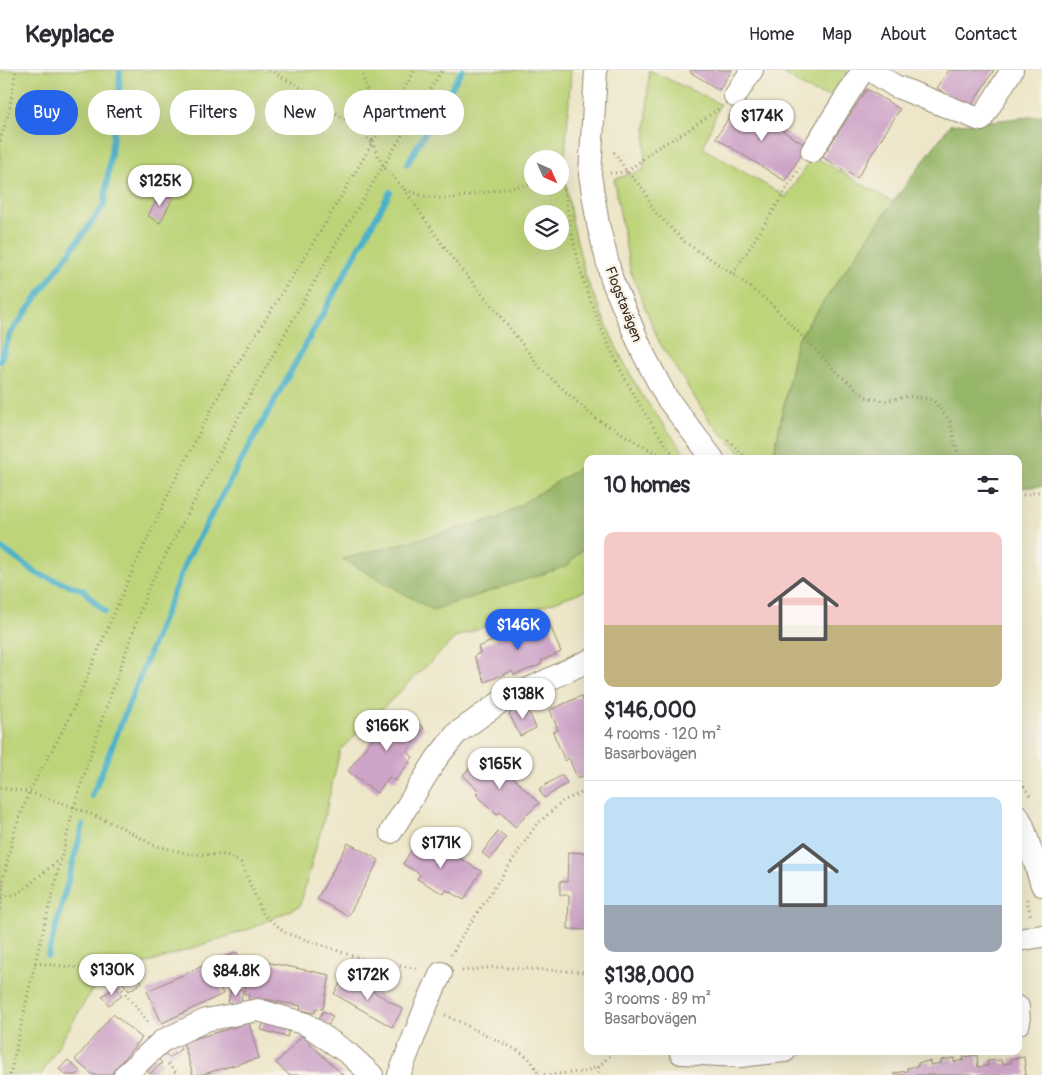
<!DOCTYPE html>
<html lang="en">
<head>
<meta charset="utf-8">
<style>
  :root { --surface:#fff; --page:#f2f2f3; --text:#2b2b33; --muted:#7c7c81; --line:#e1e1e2; --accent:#2563eb }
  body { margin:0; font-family:Pangolin,sans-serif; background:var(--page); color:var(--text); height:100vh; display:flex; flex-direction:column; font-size:19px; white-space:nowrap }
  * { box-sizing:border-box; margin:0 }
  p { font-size:16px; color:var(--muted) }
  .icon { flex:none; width:28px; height:28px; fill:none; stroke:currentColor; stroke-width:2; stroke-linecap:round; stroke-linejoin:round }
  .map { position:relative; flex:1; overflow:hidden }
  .details { position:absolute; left:584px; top:385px; width:438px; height:600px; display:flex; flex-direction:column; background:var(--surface); border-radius:10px; box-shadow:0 5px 20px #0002 }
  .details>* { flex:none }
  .top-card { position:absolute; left:15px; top:20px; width:475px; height:45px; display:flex; gap:10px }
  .needle { width:32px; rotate:135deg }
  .tools { position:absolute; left:524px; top:80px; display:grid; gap:10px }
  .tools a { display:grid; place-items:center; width:45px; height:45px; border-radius:50%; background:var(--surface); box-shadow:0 5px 20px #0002; font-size:25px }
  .price { position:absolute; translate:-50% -42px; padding:0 11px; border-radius:18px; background:#fff; color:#222; font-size:16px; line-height:32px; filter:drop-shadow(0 1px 2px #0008) }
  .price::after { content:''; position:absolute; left:50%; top:30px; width:15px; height:11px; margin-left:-8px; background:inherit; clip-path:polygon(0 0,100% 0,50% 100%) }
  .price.selected { background:var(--accent); color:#fff }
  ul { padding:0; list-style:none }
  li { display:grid; align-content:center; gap:10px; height:265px; padding:0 20px }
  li+li { border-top:1px solid var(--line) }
  li span { display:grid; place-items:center; height:155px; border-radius:10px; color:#555 }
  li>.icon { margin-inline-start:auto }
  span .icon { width:90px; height:90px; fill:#fffc; stroke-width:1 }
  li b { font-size:21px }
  h2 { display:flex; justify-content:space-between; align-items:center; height:60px; padding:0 20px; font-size:21px }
  .pill { padding:0 18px; border-radius:22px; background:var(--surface); box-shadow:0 5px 20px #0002; font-size:18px; line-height:45px }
  .pill.selected { background:var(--accent); color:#fff }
  header { display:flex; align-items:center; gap:30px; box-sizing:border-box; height:70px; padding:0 25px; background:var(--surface); border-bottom:1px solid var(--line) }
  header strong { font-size:24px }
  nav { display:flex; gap:28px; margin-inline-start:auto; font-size:18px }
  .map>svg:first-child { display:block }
</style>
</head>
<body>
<header>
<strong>Keyplace</strong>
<nav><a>Home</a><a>Map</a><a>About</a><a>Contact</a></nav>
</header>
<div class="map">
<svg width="1042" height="1005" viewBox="0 0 1042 1005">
  <rect width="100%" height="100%" fill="#f7f3e8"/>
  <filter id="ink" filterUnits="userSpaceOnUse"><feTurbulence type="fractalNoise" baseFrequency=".02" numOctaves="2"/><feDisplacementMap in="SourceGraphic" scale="10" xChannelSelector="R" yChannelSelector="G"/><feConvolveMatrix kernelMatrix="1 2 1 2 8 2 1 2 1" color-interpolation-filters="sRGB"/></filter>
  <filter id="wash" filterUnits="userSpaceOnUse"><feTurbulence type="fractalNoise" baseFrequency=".0096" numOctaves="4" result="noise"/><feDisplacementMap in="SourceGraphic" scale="20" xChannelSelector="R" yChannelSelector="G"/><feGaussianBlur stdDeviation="1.12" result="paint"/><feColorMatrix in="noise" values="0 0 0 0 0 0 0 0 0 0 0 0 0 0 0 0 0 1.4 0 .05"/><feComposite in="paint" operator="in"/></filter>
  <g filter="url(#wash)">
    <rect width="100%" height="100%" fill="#ede6c8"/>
    <!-- green -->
    <g fill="#bdd479" stroke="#7c7f4c" fill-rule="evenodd">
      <path d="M 0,0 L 571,0 L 564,102 L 572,151 L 586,208 L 618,281 L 641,324 L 689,389 L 588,389 L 587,520 L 456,567 L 340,680 L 326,741 L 300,836 L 252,858 L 98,910 L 41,1005 L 0,1005 ZM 532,89 L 560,89 L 560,116 L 532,116 ZM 532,144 L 560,144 L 560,171 L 532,171 Z"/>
      <path d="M 649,0 L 720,34 L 703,78 L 786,127 L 813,86 L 893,132 L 797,270 L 773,389 L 747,389 L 711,353 L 659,272 L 630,200 L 614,109 L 644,100 Z"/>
      <path d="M 779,0 L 847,0 L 848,4 L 838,23 C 817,32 797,11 779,0 Z"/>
    </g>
    <!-- forest -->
    <g fill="#96b669" stroke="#687044">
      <path d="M 1042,44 L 1042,416 L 1018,418 L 1018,389 L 773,389 L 797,270 L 893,132 L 950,55 L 1040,46 Z"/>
      <path d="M 587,393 L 587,474 L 567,496 L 433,540 L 343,489 L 499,448 Z"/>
    </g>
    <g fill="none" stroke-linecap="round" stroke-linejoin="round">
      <!-- stream -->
      <g stroke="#49b1c8" stroke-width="6">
        <path d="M 407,94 L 462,0"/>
        <path d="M 0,291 L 10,264 L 104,135 L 119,22 L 120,2"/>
        <path d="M 0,477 L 38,504 L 83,520 L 105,542"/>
        <path d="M 92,726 L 187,489 L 390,122"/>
        <path d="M 48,886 L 83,755"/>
      </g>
    </g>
    <g id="blocks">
      <!-- building -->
      <g fill="#cda4c7">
        <path d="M 691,0 L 732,0 L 719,20 L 690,2 Z"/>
        <path d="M 949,0 L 994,0 L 969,39 L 937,18 Z"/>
        <path d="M 867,19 L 900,39 L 857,108 L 822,87 Z"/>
        <path d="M 738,33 L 807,76 L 785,111 L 716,68 Z"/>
        <path d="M 161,122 L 173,128 L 160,153 L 148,146 Z"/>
        <path d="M 547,548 L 561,582 L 541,591 L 542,594 L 514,605 L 512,601 L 485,612 L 474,586 L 480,583 L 478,577 Z"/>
        <path d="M 581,626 L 588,641 L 588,704 L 577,708 L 569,688 L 565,691 L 553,662 L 558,660 L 550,640 Z"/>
        <path d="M 526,635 L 536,658 L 520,666 L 509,643 Z"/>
        <path d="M 402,641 L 424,658 L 407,681 L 413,687 L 395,711 L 389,707 L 377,723 L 348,701 L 392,642 L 398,646 Z"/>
        <path d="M 486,681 L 539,733 L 515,757 L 500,742 L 497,745 L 476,724 L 479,721 L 463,705 Z"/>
        <path d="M 562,705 L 567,713 L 544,728 L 539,719 Z"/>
        <path d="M 498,762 L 506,768 L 490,789 L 482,783 Z"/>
        <path d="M 420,765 L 481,801 L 464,830 L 446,820 L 444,824 L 417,809 L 420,804 L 403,794 Z"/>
        <path d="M 348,773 L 379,790 L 348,846 L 317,829 Z"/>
        <path d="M 568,782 L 588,783 L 588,860 L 568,859 L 569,825 L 560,825 L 560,811 L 567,812 Z"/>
        <path d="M 237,882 L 243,897 L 231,902 L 225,887 Z"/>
        <path d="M 251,889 L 330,905 L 323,939 L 316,938 L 315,943 L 300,940 L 301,936 L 265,929 L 264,932 L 248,929 L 249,925 L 244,924 Z"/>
        <path d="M 209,893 L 223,924 L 162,953 L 147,921 Z"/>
        <path d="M 135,902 L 142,912 L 129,921 L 122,912 Z"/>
        <path d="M 345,905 L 403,939 L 392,957 L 334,924 Z"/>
        <path d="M 116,917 L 122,926 L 109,935 L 102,926 Z"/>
        <path d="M 231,918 L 243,920 L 240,936 L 228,933 Z"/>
        <path d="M 323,941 L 333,946 L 326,960 L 316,954 Z"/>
        <path d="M 113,944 L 142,968 L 110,1005 L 93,1005 L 75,990 Z"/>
        <path d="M 265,948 L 290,956 L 287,967 L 261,960 Z"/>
        <path d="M 249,953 L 259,988 L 200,1005 L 193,1005 L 183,972 Z"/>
        <path d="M 302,966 L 343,1005 L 289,1005 L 276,993 Z"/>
        <path d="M 173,969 L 181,979 L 169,988 L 161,978 Z"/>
        <path d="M 154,984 L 162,993 L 150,1004 L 142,995 Z"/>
        <path d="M 977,985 L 978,997 L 988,996 L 987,991 L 1001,990 L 1002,994 L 1011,993 L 1011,989 L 1024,987 L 1026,1005 L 894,1005 L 894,1003 L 907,1001 L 907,998 L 918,996 L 918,993 L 930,991 L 930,995 L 941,993 L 941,990 L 954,988 L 954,992 L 964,990 L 963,987 Z"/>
        <path d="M 68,990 L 80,1001 L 77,1005 L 66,1005 L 59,999 Z"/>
      </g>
    </g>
  </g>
  <g filter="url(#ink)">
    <use href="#blocks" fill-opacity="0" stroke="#948873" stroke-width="1"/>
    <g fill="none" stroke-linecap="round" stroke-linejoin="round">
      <defs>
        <g id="minor">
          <path d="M 596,0 L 590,105 L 598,154 L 612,210 L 643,283 L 666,327 L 713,389"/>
          <path d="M 870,0 L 895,16 L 981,50 L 1012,0"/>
          <path d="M 735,26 L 752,0"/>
          <path d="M 812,81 L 863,0"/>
          <path d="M 1018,746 L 1023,756 L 1042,815"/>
          <path d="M 391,762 L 437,688 L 457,663 L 499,633 L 588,591"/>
          <path d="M 1018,870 L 1042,866"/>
          <path d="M 1018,937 L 1019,953 L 1018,953"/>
          <path d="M 681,981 L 681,983 L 740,986 L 785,981"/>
          <path d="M 125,1005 L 162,971 L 206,950 L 258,940 L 306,954 L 349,984 L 372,1005"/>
          <path d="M 399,1005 L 426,936 L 441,903"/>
        </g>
      </defs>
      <!-- minor casing -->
      <use href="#minor" stroke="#948873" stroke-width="24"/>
      <!-- path -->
      <g stroke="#948873" stroke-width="3" stroke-dasharray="1 4" stroke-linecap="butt">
        <path d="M 269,0 L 297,15 L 358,59 L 372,73 L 384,97 L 404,119 L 423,126 L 447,129 L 532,114"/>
        <path d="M 362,0 L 368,28 L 372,73"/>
        <path d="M 0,71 L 9,41 L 16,0"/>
        <path d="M 614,82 L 627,102 L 644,120 L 654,141 L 685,172 L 733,204 L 770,233 L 841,306 L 866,327 L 884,331 L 909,326 L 933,330 L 950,352 L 959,389"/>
        <path d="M 627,102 L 655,79 L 687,61 L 718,39"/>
        <path d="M 610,103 L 626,102"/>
        <path d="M 562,110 C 569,145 574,183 586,218 C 607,279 637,338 677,389"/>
        <path d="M 404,119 L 452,188 L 499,244 L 542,300 L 595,348 L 645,377 L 668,389"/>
        <path d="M 733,204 L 800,98"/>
        <path d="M 728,370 L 747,389"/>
        <path d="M 1018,426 L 1042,421"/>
        <path d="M 1018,708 L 1031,727"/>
        <path d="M 0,718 L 29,722 L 74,737 L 123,758 L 153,775 L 189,784 L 227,785 L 241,793 L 263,844 L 286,863 L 362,889 L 419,899"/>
        <path d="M 0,815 L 4,806 L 14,762 L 29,722 L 69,649 L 130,506 L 175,410 L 223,317 L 322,159 L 415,0"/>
        <path d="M 2,827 L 19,823 L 60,789"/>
        <path d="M 1027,829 L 1031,848"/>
        <path d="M 0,839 L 4,809"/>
        <path d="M 451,885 L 464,863 L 536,755 L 563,731 L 588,720"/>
        <path d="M 35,893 L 98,900 L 114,909 L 150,955"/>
        <path d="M 462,901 L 494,897 L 588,902"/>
        <path d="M 445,945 L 519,981 L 531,990 L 539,1005"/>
        <path d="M 168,994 L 178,1005"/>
        <path d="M 598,997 L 599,1005"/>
        <path d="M 10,1005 L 35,893 L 74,737 L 101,652 L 149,517 L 246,333 L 338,170 L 442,0"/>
        <path d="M 539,1005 L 583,1002 L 598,997 L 615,981"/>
      </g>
      <!-- minor -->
      <use href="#minor" stroke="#fff" stroke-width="22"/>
    </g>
  </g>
  <g text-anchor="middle" stroke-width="5" stroke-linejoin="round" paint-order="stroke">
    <!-- street labels -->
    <g font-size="14" fill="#3b2a1e" stroke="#f7f3e8">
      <text transform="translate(624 234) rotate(69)" y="5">Flogstavägen</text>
    </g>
  </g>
</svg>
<div class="tools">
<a><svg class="needle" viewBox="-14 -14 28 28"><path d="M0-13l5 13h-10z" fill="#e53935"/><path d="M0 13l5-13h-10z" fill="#7c7c81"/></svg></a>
<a><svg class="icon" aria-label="layers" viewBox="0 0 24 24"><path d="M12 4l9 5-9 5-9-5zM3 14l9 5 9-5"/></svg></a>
</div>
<b class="price" style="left:762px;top:72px">$174K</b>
<b class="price" style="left:160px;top:137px">$125K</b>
<b class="price selected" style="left:518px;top:581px">$146K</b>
<b class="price" style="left:523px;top:650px">$138K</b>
<b class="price" style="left:387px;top:682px">$166K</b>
<b class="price" style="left:500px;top:720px">$165K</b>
<b class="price" style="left:441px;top:799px">$171K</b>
<b class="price" style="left:112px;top:926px">$130K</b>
<b class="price" style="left:236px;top:927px">$84.8K</b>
<b class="price" style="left:368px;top:931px">$172K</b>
<div class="top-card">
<a class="pill selected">Buy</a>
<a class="pill">Rent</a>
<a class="pill">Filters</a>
<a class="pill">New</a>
<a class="pill">Apartment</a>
</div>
<section class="details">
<h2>10 homes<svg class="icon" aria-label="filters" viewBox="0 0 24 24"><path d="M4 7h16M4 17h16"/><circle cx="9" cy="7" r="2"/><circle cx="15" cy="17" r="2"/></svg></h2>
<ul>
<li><span style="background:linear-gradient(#f6c9c9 60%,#c2b280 0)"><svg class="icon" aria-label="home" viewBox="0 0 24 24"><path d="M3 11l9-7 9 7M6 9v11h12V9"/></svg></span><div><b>$146,000</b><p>4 rooms · 120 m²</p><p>Basarbovägen</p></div></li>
<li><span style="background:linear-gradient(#bfe0f5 70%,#9aa5b1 0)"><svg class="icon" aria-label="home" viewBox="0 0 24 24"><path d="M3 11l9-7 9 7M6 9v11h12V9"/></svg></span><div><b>$138,000</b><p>3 rooms · 89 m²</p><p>Basarbovägen</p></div></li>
</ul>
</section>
</div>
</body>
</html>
